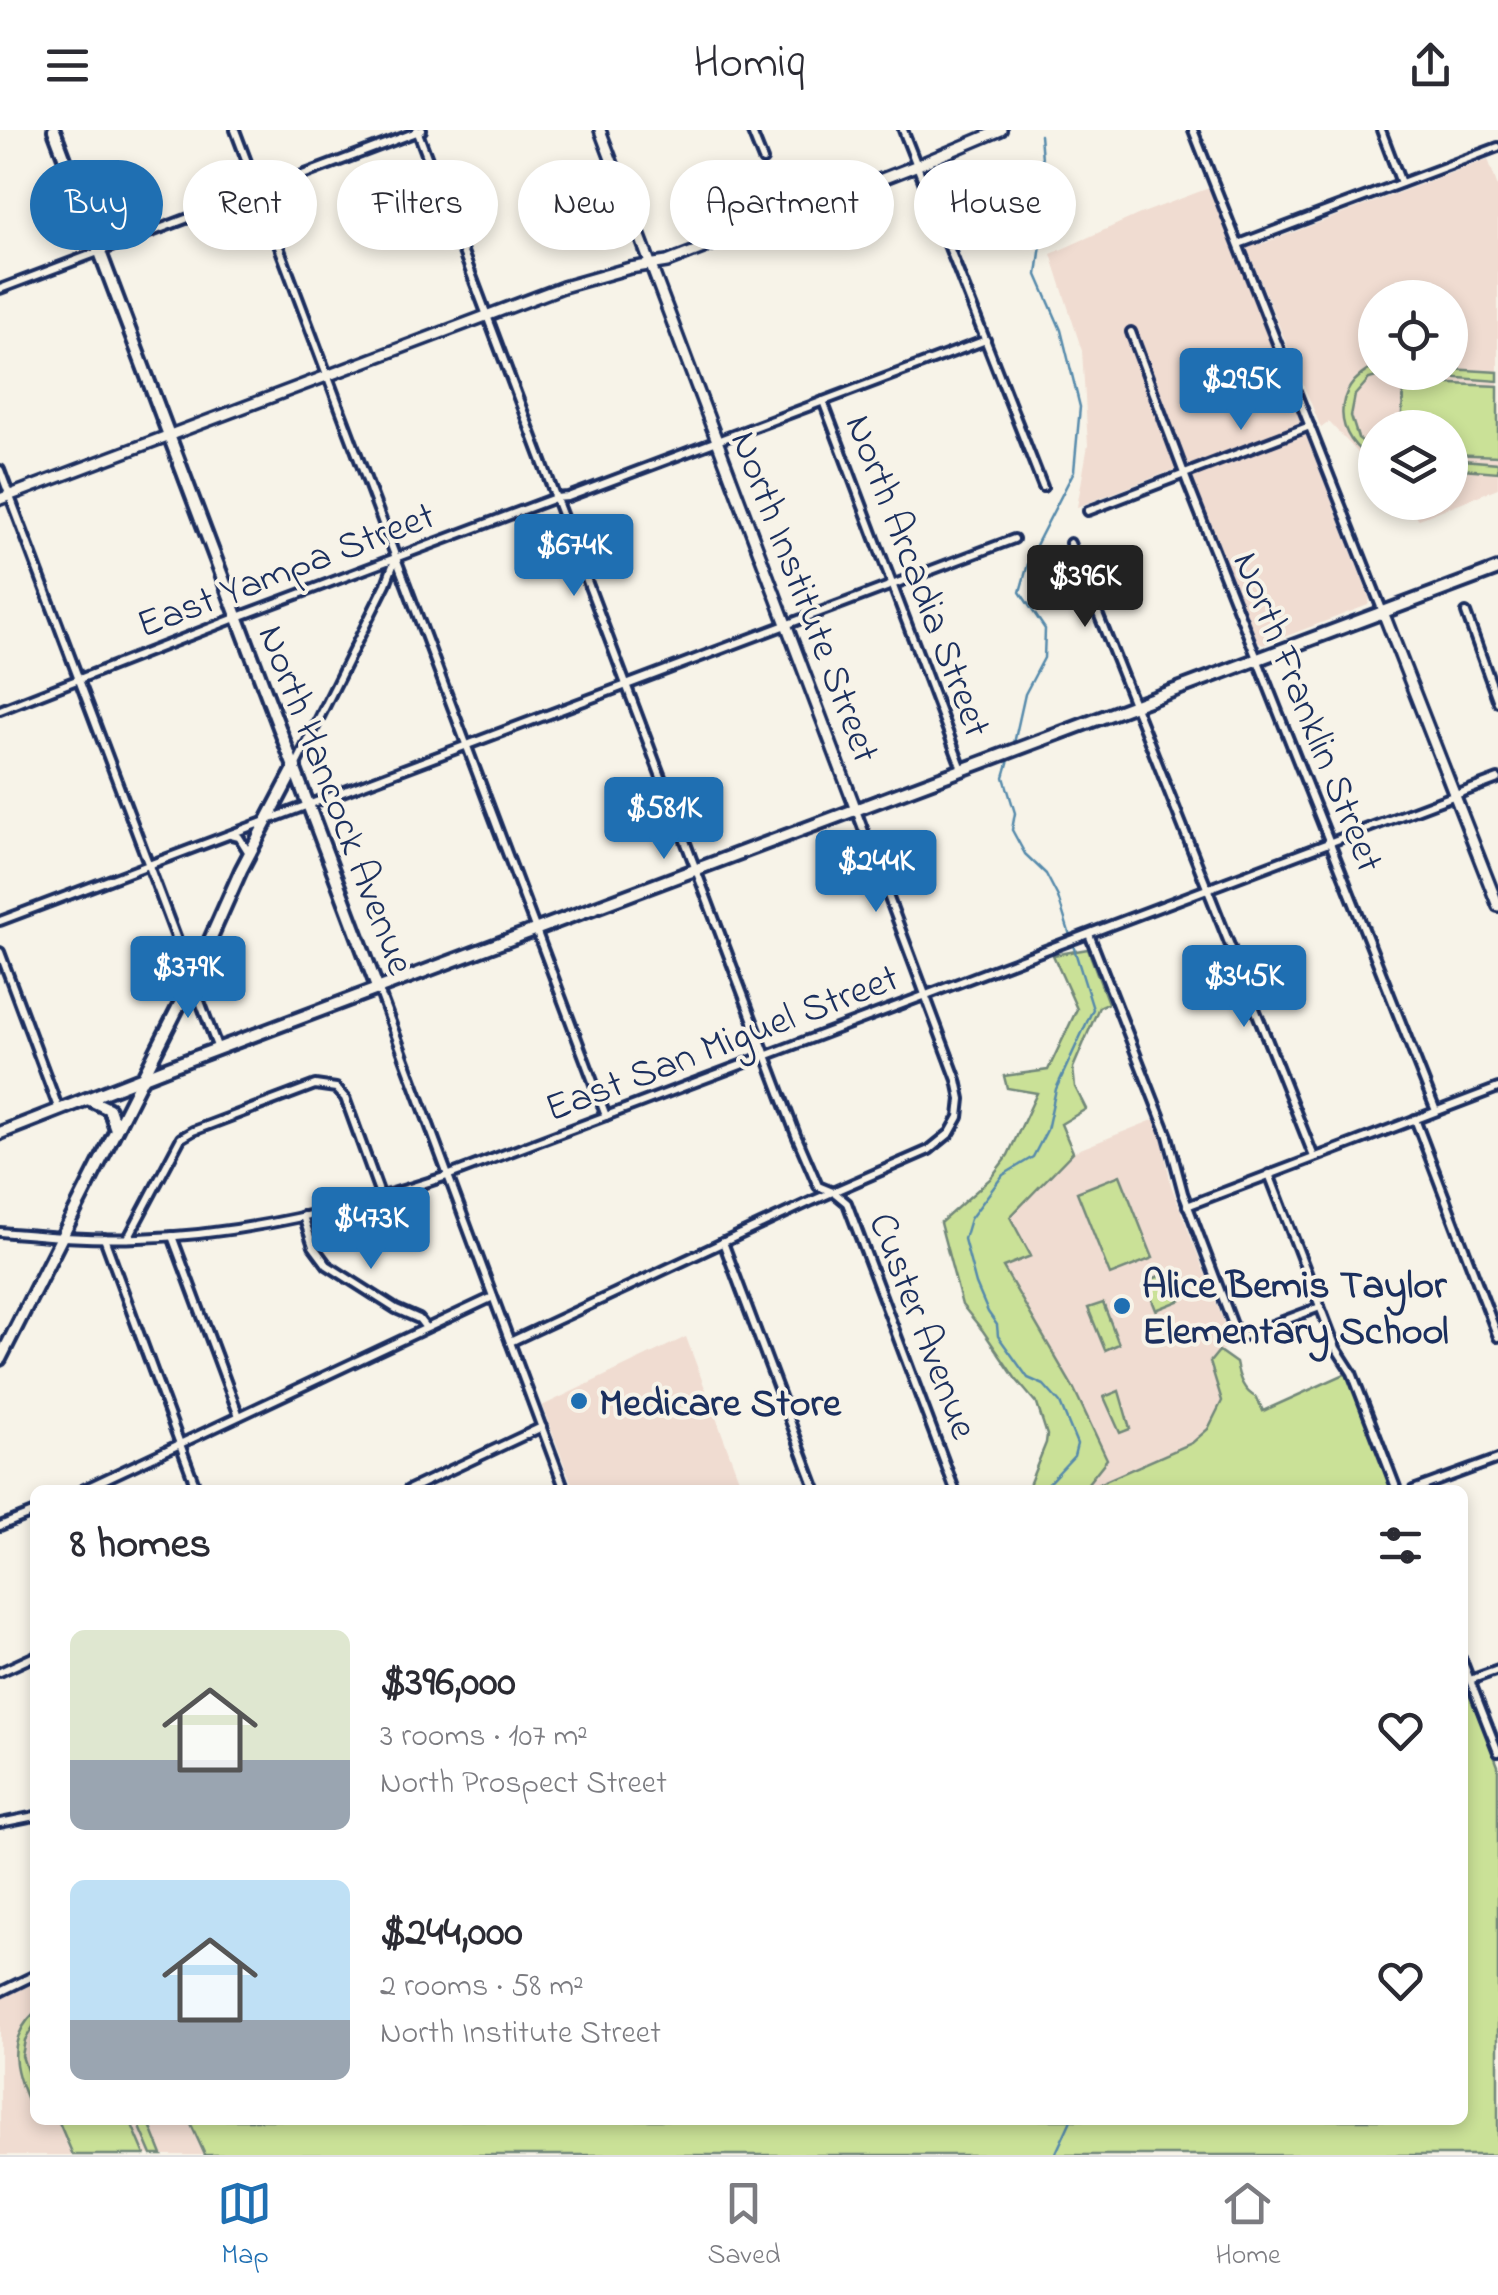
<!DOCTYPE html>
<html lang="en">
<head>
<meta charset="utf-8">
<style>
  :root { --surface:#fff; --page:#f7f7f7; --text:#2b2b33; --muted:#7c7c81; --line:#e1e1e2; --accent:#1f6fb2 }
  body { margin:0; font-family:"Indie Flower",sans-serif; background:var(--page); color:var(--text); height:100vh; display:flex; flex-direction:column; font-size:38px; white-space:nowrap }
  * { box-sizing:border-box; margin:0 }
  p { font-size:32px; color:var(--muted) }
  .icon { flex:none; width:55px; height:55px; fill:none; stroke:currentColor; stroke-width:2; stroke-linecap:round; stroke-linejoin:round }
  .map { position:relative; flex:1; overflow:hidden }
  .drawer { position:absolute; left:30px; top:1355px; width:1438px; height:640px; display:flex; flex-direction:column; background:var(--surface); border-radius:15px; box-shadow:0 5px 15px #0003 }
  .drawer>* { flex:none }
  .hud { position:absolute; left:30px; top:30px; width:1440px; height:90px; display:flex; gap:20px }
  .fabs { position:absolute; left:1358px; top:150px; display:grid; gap:20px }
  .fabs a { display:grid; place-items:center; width:110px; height:110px; border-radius:50%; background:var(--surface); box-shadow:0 5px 15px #0003; font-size:50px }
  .price { position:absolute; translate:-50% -85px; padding:0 22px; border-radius:10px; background:var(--accent); color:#fff; font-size:32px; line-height:65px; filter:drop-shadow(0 2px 5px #0008) }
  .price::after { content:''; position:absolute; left:50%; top:60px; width:30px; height:22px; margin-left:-15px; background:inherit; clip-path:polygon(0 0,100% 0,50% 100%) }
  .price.on { background:#222; color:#fff }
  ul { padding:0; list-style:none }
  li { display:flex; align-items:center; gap:30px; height:250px; padding:0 40px }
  li span { display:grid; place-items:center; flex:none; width:280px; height:200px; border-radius:15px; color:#555 }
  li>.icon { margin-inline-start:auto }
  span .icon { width:120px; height:120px; fill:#fffc; stroke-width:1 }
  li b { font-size:42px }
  h2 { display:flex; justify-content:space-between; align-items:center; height:120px; padding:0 40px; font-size:42px }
  .tag { padding:0 35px; border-radius:45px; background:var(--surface); box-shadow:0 5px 15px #0003; font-size:35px; line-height:90px }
  .tag.on { background:var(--accent); color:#fff }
  header { display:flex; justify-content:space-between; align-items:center; height:130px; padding:0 40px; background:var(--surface); font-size:45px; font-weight:600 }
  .dock { display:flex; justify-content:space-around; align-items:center; height:140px; border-top:2px solid var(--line); background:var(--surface); font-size:28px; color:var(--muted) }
  .dock a { display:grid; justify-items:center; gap:5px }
  .dock .on { color:var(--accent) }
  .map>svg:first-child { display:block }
</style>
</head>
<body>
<header><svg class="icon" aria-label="menu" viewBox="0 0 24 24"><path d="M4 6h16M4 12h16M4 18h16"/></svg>Homiq<svg class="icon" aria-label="share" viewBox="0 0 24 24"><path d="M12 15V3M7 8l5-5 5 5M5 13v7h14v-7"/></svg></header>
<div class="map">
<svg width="1498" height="2025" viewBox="0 0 1498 2025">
  <rect width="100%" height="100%" fill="#f7f3e8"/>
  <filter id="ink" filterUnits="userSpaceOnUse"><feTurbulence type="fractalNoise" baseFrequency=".01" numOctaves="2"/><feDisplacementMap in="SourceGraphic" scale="20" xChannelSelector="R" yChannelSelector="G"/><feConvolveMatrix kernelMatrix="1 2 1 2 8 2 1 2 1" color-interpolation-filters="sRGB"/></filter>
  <g filter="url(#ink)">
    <!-- built -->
    <g fill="#f0dcd1" fill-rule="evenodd">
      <path d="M 1488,29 L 1498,57 L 1498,358 L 1419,389 L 1404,373 L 1450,372 L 1450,298 L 1375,298 L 1375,341 L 1329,292 L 1321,298 L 1247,118 L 1255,113 L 1262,114 ZM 1375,168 L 1450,168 L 1450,242 L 1375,242 Z"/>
      <path d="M 1209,58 L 1370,469 L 1368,475 L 1263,515 L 1256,511 L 1184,336 L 1077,377 L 1088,315 L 1082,221 L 1051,124 L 1140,84 Z"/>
      <path d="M 1158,988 L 1171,1055 L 1233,1216 L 1220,1221 L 1246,1288 L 1087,1360 L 1088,1353 L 1106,1328 L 1074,1259 L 1003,1137 L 1031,1126 L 1010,1087 L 1073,1022 Z"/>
      <path d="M 686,1207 L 743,1360 L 574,1360 L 542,1276 Z"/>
      <path d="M 35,1853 L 35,1990 L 189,1990 L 205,2025 L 0,2025 L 0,1869 Z"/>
    </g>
    <!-- green -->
    <g fill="#cae197" stroke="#72887a" stroke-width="2.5">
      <path d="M 1375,237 L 1375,242 L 1450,242 L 1450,239 L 1498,242 L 1498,251 L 1391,243 L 1369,249 L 1355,265 L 1351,286 L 1358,308 L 1375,321 L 1375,330 C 1333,310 1330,256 1375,237 Z"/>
      <path d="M 1404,252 L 1498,256 L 1498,326 L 1450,324 L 1450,298 L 1401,297 Z"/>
      <path d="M 1450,329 L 1498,333 L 1498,342 L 1450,338 Z"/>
      <path d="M 1088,819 L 1108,873 L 1099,877 L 1073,938 L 1075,957 L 1086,979 L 1061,994 L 1073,1022 L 1010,1087 L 1031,1126 L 1003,1137 L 1074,1259 L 1107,1329 L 1088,1353 L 1087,1359 L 1192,1313 L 1208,1299 L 1222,1271 L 1210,1232 L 1219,1221 L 1236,1233 C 1239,1248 1243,1261 1257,1268 L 1263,1281 L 1347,1243 L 1392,1360 L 1027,1360 L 1046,1313 L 1047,1305 L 1037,1274 L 1015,1248 L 983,1201 L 962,1175 L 940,1093 L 990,1049 L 1008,1025 L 1037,963 L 1007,958 L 1004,946 L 1048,940 L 1077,879 L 1053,825 Z"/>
      <path d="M 1120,1045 L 1153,1128 L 1110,1145 L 1077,1062 Z"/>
      <path d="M 1169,1142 L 1181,1170 L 1156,1180 L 1145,1152 Z"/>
      <path d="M 1103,1173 L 1119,1214 L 1105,1220 L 1088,1178 Z"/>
      <path d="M 1119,1261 L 1130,1299 L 1120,1303 L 1104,1267 Z"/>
      <path d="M 1463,1544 L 1498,1636 L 1498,2025 L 205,2025 L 189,1990 L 1462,1990 Z"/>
      <path d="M 35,1882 L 35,1894 L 25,1910 L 22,1926 L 35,1964 L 35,1989 C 19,1950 0,1915 35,1882 Z"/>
      <path d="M 58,1990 L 130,1990 L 145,2025 L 73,2025 Z"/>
      <path d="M 137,1990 L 148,1990 L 162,2025 L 152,2025 Z"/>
    </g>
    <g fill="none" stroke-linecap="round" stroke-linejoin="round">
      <!-- stream -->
      <g stroke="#568aab" stroke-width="2.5">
        <path d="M 1013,618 L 1025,564 L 1044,528 L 1045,499 L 1020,462 L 1030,427 L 1074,341 L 1080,277 L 1061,200 L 1037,145 L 1046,76 L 1040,5"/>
        <path d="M 1010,626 L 1004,647 L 1015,683 L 1012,700 L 1025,724 L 1046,744 L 1058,767 L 1093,879 L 1056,959 L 1047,1000 L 1033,1027 L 1003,1045 L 970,1089 L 964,1109 L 976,1154 L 988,1182 L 997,1195 L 998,1206 L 1028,1248 L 1044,1255 L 1060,1273 L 1077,1314 L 1074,1326 L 1042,1360"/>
        <path d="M 1055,2025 L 1071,1990"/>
      </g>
      <defs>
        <g id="minor">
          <path d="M 235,0 L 606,986"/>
          <path d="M 417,0 L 796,1005 L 818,1056 L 835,1063 L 847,1073 L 955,1360"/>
          <path d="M 751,0 L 763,30"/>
          <path d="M 903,0 L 1043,357"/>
          <path d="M 1193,0 L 1383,482"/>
          <path d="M 1381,0 L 1401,53"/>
          <path d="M 1239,114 L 1498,17"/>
          <path d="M 0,159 L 422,0"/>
          <path d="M 1131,202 L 1188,354 L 1436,981"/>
          <path d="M 823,271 L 962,639"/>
          <path d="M 0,340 L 218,919"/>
          <path d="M 1088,381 L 1310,296"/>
          <path d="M 1070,413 L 1314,1027"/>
          <path d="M 1466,483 L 1498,572"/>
          <path d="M 0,580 L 238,487 L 555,368 L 568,367 L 986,210"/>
          <path d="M 295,637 L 386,454 L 395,430"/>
          <path d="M 231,705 L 239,707 L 249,723"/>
          <path d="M 0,791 L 1014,409"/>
          <path d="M 1089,804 L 1168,1006 L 1183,1063 L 1238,1208 L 1320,1177"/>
          <path d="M 0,822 L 59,980"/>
          <path d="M 379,860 L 565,1360"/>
          <path d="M 1415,989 L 1498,1207"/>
          <path d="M 1269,1044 L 1336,1218 L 1352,1243 L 1397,1360"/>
          <path d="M 1187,1076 L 1498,958"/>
          <path d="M 303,1086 L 313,1116 L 327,1135 L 396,1179 L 419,1189 L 426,1198"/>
          <path d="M 0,1102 C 46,1106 92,1110 139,1108 C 244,1105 348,1079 447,1046 L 1498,649"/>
          <path d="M 172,1106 L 239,1286"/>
          <path d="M 104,1108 L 197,1360"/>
          <path d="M 128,1108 L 181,1008 L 193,1001 L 315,955 L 336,958 L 345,968 L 381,1067"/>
          <path d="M 723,1112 L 816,1360"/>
          <path d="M 510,1212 L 812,1071 L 929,1020 L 950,1003 L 959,987 L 961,969 L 957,950 L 856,680"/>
          <path d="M 82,1360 L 493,1167"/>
          <path d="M 408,1360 L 542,1297"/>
          <path d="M 1413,1360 L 1498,1329"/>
          <path d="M 0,1396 L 35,1382"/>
          <path d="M 1462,1530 L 1498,1622"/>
          <path d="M 0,1542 L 35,1526"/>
          <path d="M 1470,1550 L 1498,1540"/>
          <path d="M 0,1693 L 35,1686"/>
          <path d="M 0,1862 L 35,1845"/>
        </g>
        <g id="tertiary">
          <path d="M 600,0 L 856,680"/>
          <path d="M 0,369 L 563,157 L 630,138 L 667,132 L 918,35 L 1001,0"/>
          <path d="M 1383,482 L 1498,776"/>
        </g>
        <g id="secondary">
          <path d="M 54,0 L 378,860"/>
          <path d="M 90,970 L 109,979 L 116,999"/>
          <path d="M 0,1003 L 169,937 L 1498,439"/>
          <path d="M 0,1229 L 192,850 L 241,740 L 295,637"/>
        </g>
      </defs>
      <!-- minor casing -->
      <use href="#minor" stroke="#1b2f5e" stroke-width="14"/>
      <!-- tertiary casing -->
      <use href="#tertiary" stroke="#1b2f5e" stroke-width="16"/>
      <!-- secondary casing -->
      <use href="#secondary" stroke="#1b2f5e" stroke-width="18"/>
      <!-- minor -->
      <use href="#minor" stroke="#f7f3e8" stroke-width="6"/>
      <!-- tertiary -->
      <use href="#tertiary" stroke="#f7f3e8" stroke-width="9"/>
      <!-- secondary -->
      <use href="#secondary" stroke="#f7f3e8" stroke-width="10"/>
    </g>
  </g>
  <!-- markers -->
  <g fill="#1f6fb2" stroke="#f7f3e8" stroke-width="4">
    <circle cx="1122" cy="1176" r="10"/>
    <circle cx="579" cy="1271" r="10"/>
  </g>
  <g text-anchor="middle" stroke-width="8" stroke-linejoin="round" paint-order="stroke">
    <!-- street labels -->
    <g font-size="40" fill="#1b2f5e" stroke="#f7f3e8">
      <text transform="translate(285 438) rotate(-21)" y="14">East Yampa Street</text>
      <text transform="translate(920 445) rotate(69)" y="14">North Arcadia Street</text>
      <text transform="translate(807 466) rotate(69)" y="14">North Institute Street</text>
      <text transform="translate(1310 581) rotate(68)" y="14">North Franklin Street</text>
      <text transform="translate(338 669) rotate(69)" y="14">North Hancock Avenue</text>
      <text transform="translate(721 911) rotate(-21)" y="14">East San Miguel Street</text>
      <text transform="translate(925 1195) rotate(69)" y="14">Custer Avenue</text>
    </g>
    <!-- poi labels -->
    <g font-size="40" font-weight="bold" fill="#1b2f5e" stroke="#f7f3e8" text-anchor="start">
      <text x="1142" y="1167">Alice Bemis Taylor<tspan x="1142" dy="46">Elementary School</tspan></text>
      <text x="599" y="1285">Medicare Store</text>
    </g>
  </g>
</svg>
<div class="fabs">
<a><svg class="icon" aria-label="locate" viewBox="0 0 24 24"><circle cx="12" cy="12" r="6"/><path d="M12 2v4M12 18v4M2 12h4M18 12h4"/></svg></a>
<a><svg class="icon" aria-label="layers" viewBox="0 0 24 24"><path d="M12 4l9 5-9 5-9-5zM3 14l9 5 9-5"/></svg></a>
</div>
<b class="price" style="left:1241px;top:303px">$295K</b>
<b class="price" style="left:574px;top:469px">$674K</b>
<b class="price on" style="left:1085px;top:500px">$396K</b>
<b class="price" style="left:664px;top:732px">$581K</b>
<b class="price" style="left:876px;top:785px">$244K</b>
<b class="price" style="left:188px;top:891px">$379K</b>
<b class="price" style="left:1244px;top:900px">$345K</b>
<b class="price" style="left:371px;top:1142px">$473K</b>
<div class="hud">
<a class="tag on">Buy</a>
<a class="tag">Rent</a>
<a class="tag">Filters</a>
<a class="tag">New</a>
<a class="tag">Apartment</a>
<a class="tag">House</a>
</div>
<section class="drawer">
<h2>8 homes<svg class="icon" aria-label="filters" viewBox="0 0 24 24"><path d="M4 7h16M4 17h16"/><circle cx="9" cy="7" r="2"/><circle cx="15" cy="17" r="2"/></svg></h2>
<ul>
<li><span style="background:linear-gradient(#dfe7d0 65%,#9aa5b1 0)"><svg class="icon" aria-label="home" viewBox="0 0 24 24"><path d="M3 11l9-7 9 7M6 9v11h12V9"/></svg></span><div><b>$396,000</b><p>3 rooms · 107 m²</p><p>North Prospect Street</p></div><svg class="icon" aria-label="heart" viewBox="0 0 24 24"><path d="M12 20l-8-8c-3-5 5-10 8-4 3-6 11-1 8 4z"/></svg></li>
<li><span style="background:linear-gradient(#bfe0f5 70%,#9aa5b1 0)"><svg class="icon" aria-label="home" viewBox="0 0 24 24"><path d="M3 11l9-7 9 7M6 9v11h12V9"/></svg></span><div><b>$244,000</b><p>2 rooms · 58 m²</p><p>North Institute Street</p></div><svg class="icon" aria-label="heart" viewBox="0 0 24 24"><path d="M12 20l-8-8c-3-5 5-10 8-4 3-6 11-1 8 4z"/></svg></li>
</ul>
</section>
</div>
<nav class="dock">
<a class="on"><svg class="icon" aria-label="map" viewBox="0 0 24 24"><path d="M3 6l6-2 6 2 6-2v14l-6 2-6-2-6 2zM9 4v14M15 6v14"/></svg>Map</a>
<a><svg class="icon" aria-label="saved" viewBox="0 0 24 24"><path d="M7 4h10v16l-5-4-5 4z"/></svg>Saved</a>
<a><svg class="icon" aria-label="home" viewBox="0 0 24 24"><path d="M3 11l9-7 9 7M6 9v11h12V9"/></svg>Home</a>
</nav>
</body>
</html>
